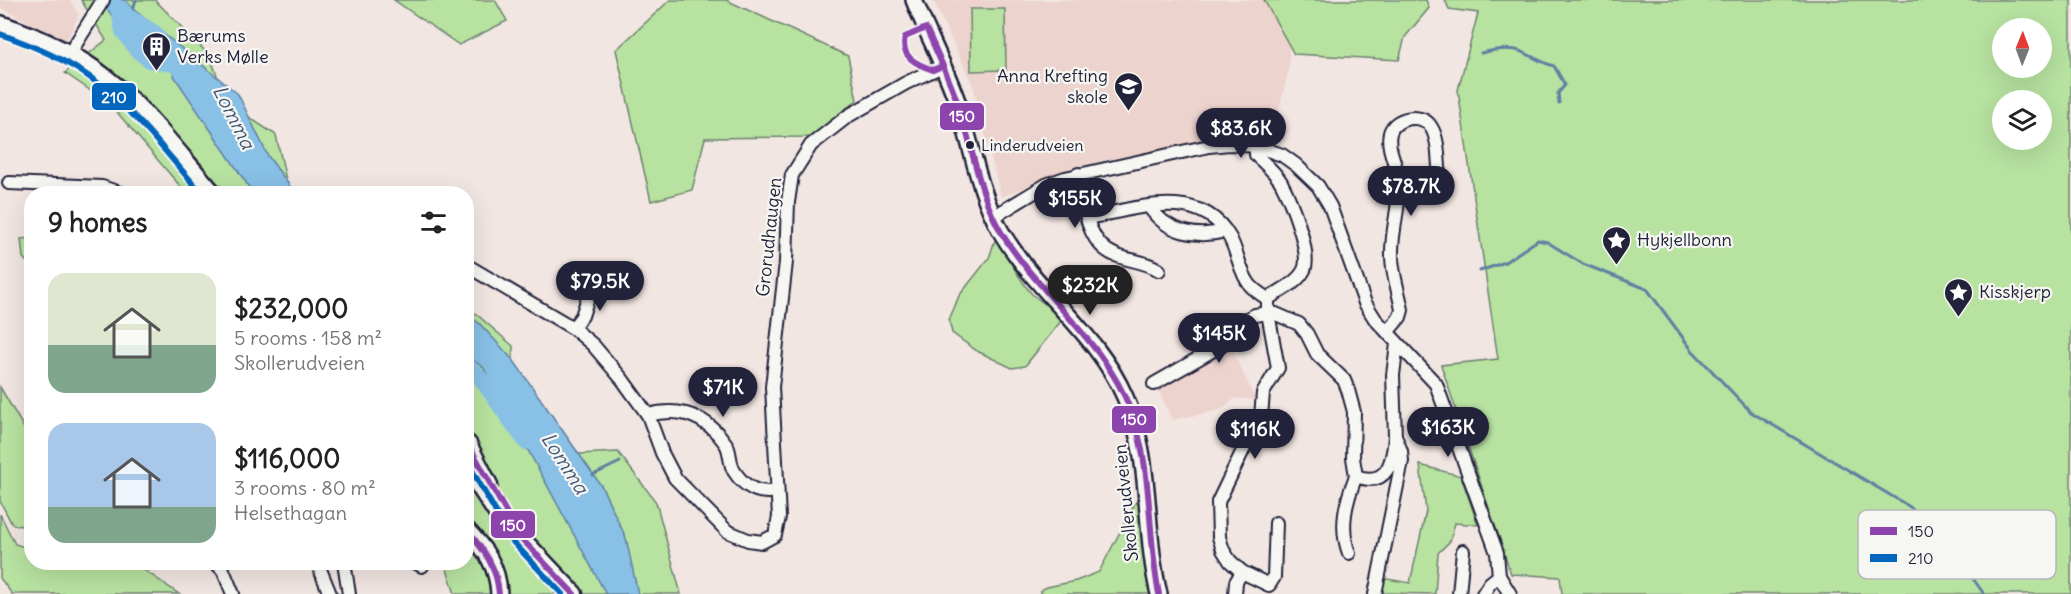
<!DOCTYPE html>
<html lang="en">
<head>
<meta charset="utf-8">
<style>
  :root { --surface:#fff; --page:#f6f6f6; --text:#222; --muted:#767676; --accent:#22223b }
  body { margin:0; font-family:Delius,sans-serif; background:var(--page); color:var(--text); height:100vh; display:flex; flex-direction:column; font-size:22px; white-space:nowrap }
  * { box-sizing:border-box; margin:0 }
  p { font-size:20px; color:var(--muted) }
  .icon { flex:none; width:33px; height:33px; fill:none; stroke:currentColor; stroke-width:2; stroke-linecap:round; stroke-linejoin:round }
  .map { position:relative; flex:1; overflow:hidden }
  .drawer { position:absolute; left:24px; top:186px; width:450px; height:384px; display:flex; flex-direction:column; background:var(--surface); border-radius:24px; box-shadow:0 6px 24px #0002 }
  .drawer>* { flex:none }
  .needle { width:39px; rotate:1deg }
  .tools { position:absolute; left:1992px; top:18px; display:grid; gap:12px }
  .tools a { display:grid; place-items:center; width:60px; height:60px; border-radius:50%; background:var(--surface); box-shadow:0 6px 24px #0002; font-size:30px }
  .price { position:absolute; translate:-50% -51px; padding:0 14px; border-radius:21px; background:var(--accent); color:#fff; font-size:20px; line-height:39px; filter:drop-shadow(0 2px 3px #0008) }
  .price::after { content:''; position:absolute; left:50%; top:36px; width:18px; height:14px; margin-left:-9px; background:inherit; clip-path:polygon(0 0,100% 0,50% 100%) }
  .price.current { background:#222; color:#fff }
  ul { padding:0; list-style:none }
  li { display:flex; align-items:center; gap:18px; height:150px; padding:0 24px }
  li span { display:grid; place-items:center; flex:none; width:168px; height:120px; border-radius:18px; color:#555 }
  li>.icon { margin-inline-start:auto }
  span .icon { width:72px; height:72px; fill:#fffc; stroke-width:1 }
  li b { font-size:26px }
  h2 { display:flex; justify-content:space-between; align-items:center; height:72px; padding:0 24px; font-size:26px }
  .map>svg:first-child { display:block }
</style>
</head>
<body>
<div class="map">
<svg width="2071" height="594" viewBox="0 0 2071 594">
  <rect width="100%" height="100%" fill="#f2e6e2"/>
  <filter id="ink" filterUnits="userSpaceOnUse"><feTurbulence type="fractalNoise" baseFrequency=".0167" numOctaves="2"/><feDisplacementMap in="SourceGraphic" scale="12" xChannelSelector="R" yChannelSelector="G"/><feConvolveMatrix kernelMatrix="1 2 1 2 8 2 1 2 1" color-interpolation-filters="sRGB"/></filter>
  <g filter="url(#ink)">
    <!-- built -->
    <g fill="#edd3ce">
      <path d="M 0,0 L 70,0 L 79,15 L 66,42 L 0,7 Z"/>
      <path d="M 933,0 L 1269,0 L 1289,40 L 1289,69 L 1271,142 L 1246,138 L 1202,140 L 1074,167 L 1001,197 L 973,86 Z"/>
      <path d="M 1230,346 L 1256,400 L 1236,398 L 1220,410 L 1172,420 L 1157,387 Z"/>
    </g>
    <!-- green -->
    <g fill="#b7e2a0" stroke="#6c826e" stroke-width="1.5" fill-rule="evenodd">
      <path d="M 81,0 L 155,0 L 210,56 L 227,103 L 276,135 L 289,193 L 186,193 L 110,104 L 65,73 L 106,40 Z"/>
      <path d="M 394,0 L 495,0 L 507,21 L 459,45 Z"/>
      <path d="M 670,0 L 726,0 L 848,56 L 857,100 L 810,137 L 705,138 L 692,190 L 651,201 L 616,50 Z"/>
      <path d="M 1264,0 L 1426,0 L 1429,8 L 1405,37 L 1399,60 L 1294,54 Z"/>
      <path d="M 1445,0 L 2071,0 L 2071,594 L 1562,594 L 1560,577 L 1511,574 L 1441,365 L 1498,359 L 1458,90 L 1478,13 L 1449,9 ZM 2002,28 L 2042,28 L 2042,68 L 2002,68 ZM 2002,100 L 2042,100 L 2042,140 L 2002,140 Z"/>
      <path d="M 970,9 L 1005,9 L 1006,70 L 971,71 Z"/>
      <path d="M 996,237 C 1007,256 1017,276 1031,293 C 1041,303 1056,308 1061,321 L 1025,366 L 1012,368 L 977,351 L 952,333 L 949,320 L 959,296 L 989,258 Z"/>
      <path d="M 31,238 L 31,261 L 28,263 L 23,258 L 21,239 Z"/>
      <path d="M 467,306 L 513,346 L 513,369 L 579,454 L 618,452 L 656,502 L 681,594 L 455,594 L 445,563 L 466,562 Z"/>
      <path d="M 0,387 L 31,440 L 31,528 L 12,524 L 0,501 Z"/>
      <path d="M 1420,465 L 1461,476 L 1478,525 L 1455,523 L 1450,541 L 1438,553 L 1435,594 L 1379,593 L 1382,578 L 1410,583 L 1426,511 Z"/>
      <path d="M 1140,494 L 1153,594 L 1040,594 L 1041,590 L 1047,587 L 1076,581 L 1099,572 Z"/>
      <path d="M 0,514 L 15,544 L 31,549 L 32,562 L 134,563 L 179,594 L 12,594 L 0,578 Z"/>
    </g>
    <!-- water -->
    <g fill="#88c0e6" stroke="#5f81a2" stroke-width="1.5">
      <path d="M 99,0 L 126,0 L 133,9 L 238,94 L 268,156 L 295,193 L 253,193 L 174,76 L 167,43 L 136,43 Z"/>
      <path d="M 467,314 L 480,324 L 514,361 L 602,487 L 626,538 L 638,594 L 606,594 L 483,367 L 467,356 Z"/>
    </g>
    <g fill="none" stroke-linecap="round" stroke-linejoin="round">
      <!-- stream -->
      <g stroke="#5f81a2" stroke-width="3">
        <path d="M 132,12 L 136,0"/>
        <path d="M 1481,53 C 1492,50 1505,48 1516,50 C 1529,53 1540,63 1554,66 L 1565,85 L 1558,93 L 1559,103"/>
        <path d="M 1480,271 L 1505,262 L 1538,240 L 1547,242 L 1583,264 L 1647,289 L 1692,350 L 1751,412 L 1910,507 L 1951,548 L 1984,594"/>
        <path d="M 593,475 L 620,462"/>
      </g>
      <!-- river -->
      <g stroke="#88c0e6" stroke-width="16">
        <path d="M 112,0 L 119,11 L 155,33 L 174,64 L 187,73"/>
        <path d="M 119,11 L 123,31 L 136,49 L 149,60 L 174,64"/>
        <path d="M 466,364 L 482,380 L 526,442"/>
      </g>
      <defs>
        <g id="minor">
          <path d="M 70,53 L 103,0"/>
          <path d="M 1256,146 L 1256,155 C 1264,163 1275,172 1281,182 C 1290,199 1312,253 1304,270 C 1297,284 1280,290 1268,299 L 1268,313 L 1278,368 L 1263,393 L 1260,429 L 1255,437 L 1245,446 L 1218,502 L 1219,537 L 1223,550 L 1230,561 L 1242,572 L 1269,585 L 1274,577 L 1276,523"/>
          <path d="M 1078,174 C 1084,202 1085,243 1115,255 C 1129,261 1146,261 1159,270"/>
          <path d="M 9,183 L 102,187 L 123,194"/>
          <path d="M 1149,206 C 1165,232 1197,239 1225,231"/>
          <path d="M 993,217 L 1046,185 L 1065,178 L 1209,146 L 1229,144 L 1256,146 L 1282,155 L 1296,165 L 1318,186 L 1330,206 L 1365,303 L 1375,319 L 1436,384 L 1497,553 L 1499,576 L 1510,594"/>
          <path d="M 1088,218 C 1135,209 1201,185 1230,238 C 1238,253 1240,273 1250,285 C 1255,291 1262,295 1268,299"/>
          <path d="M 471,268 L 573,328 L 593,345 L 622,379 L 648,415 L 662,453 L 675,478 L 727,531 L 748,540 L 762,542 L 775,535 L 779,517 L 772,387 L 786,262 L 788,202 L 792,175 L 811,145 L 848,116 L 906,83 L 942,66"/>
          <path d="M 573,328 L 582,316 L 594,279"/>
          <path d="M 1388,331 L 1400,317 L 1402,310 C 1399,292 1392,274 1392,256 C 1391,231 1400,207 1399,182 C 1398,166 1386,149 1390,133 C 1394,117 1423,112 1431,127 C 1438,138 1438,154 1439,167"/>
          <path d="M 1154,384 L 1222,345 L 1232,337 L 1242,321 L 1255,315 L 1268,313 L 1276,314 L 1299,324 L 1307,334 L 1317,354 L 1344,380 L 1348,390 L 1354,412 L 1353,458 L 1356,476 C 1388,488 1393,461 1395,436"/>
          <path d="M 648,415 C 680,407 706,415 726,444 C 731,452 729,463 734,471 C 744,487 759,495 777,491"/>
          <path d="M 1349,553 C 1339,527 1346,501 1356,476"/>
          <path d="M 215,562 L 223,570 L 233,594"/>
          <path d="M 317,562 L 330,594"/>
          <path d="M 344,562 L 349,594"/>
          <path d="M 415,562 L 422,566"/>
          <path d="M 1235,594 L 1236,582 L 1242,572"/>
          <path d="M 1375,594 L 1402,461 L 1401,451 L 1395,436 L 1393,375 L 1397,344"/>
          <path d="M 1459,594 L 1463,551"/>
          <path d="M 1483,594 L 1490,583 L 1499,576"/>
        </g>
        <g id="tertiary">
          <path d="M 914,0 C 929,38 949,74 961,113 C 973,152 980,194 1000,230 C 1035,291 1097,332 1125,397 C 1153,459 1143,529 1159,594"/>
          <path d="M 466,529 C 485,549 498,566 499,594"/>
        </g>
        <g id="secondary">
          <path d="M 0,24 C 38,37 75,53 106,78 C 147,110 179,155 214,194"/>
          <path d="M 468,444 L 489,485"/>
          <path d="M 466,466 L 502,521 L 520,537 L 574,594"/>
        </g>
      </defs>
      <!-- minor casing -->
      <use href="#minor" stroke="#22223b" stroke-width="16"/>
      <!-- tertiary casing -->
      <use href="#tertiary" stroke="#22223b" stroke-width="20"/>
      <!-- secondary casing -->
      <use href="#secondary" stroke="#22223b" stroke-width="21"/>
      <!-- minor -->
      <use href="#minor" stroke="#f6f6f2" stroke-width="12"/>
      <!-- tertiary -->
      <use href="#tertiary" stroke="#f6f6f2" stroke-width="15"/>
      <!-- secondary -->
      <use href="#secondary" stroke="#f6f6f2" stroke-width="16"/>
      <defs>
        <g id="bus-1">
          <path d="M 942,66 L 933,70 C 916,64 900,57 905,37 L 926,28 C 939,57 953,86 962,116 C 974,155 980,196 1001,232 C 1039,295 1104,340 1131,411 C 1153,468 1147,534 1159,594"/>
          <path d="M 468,444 L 520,537 L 574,594"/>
          <path d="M 466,530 C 484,549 497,567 499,594"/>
        </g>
        <g id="bus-2">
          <path d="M 0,34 C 32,45 63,58 91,78 C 134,109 166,153 202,194"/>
          <path d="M 466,460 L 513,542 L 562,594"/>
        </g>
      </defs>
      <!-- bus-1 casing -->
      <use href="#bus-1" stroke="#f6f6f2" stroke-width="10"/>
      <!-- bus-2 casing -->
      <use href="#bus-2" stroke="#f6f6f2" stroke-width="10"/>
      <!-- bus-1 -->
      <use href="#bus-1" stroke="#8e44ad" stroke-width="6"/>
      <!-- bus-2 -->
      <use href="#bus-2" stroke="#0065bd" stroke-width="6"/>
    </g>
  </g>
  <!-- icons -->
  <defs>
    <symbol id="building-pin" viewBox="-11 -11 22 30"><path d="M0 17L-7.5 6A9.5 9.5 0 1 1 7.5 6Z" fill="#22223b" stroke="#f6f6f2"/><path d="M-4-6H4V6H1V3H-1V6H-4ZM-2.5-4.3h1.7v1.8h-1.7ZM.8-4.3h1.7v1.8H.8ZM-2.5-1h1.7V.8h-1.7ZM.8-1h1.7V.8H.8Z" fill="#fff"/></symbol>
    <symbol id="school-pin" viewBox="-11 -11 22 30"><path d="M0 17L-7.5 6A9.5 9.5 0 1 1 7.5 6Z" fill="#22223b" stroke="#f6f6f2"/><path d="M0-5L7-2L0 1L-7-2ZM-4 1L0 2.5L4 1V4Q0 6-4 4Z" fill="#fff"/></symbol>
    <symbol id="sight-pin" viewBox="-11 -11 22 30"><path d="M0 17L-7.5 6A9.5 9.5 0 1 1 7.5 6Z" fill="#22223b" stroke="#f6f6f2"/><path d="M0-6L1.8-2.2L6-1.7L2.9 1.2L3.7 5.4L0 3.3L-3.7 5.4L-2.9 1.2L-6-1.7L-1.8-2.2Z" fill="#fff"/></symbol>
  </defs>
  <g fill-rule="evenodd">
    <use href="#building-pin" x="140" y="30" width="33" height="45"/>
    <use href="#school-pin" x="1112" y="70" width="33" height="45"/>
    <use href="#sight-pin" x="1600" y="224" width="33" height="45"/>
    <use href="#sight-pin" x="1942" y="276" width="33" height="45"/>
  </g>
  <!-- markers -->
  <circle fill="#22223b" stroke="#f6f6f2" stroke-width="2" cx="970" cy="145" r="5"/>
  <g text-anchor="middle" stroke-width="4.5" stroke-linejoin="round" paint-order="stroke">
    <!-- bus labels -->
    <g font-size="16" fill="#22223b" stroke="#f6f6f2" text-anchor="start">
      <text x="981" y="151">Linderudveien</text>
    </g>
    <!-- poi labels -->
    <g font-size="18" fill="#22223b" stroke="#f6f6f2" text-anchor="start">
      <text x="177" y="42">Bærums<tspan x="177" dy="21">Verks Mølle</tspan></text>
      <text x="1108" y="82" text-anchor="end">Anna Krefting<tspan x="1108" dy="21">skole</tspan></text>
      <text x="1637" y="246">Hykjellbonn</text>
      <text x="1979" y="298">Kisskjerp</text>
    </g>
    <!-- street labels -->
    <g font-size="18" fill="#22223b" stroke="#f6f6f2">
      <text transform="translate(769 237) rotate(-84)" y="6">Grorudhaugen</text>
      <text transform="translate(1126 503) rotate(-96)" y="6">Skollerudveien</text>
    </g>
    <!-- water labels -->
    <g font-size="20" font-style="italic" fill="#465977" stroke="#f6f6f2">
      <text transform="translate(234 117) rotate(63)" y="7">Lomma</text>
      <text transform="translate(565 463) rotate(57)" y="7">Lomma</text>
    </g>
  </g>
  <!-- legend -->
  <rect x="1858" y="510" width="198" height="69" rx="9" fill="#f6f6f2" stroke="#b6b6bb" stroke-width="1.5"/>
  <rect x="1870" y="527" width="27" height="8" fill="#8e44ad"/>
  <rect x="1870" y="554" width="27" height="8" fill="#0065bd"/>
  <g font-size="16" fill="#22223b">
    <text x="1908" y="537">150</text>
    <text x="1908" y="564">210</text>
  </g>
  <g stroke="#f6f6f2" stroke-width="2">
    <rect x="91" y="82" width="46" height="29" rx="6" fill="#0065bd"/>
    <rect x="939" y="102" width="46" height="29" rx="6" fill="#8e44ad"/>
    <rect x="1111" y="405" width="46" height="29" rx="6" fill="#8e44ad"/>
    <rect x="490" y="510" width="46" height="29" rx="6" fill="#8e44ad"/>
  </g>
  <g font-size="16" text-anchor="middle" font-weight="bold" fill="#fff">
    <text x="114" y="103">210</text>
    <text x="962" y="122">150</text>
    <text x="1134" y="425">150</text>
    <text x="513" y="531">150</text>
  </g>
</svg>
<div class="tools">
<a><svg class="needle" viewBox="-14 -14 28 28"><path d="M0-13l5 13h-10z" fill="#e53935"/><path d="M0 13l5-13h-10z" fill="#767676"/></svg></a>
<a><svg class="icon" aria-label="layers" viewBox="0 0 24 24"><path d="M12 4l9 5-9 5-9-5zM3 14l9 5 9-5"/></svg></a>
</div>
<b class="price" style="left:1241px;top:159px">$83.6K</b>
<b class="price" style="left:1411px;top:217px">$78.7K</b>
<b class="price" style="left:1075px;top:229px">$155K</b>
<b class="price" style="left:600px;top:312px">$79.5K</b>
<b class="price current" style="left:1090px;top:316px">$232K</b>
<b class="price" style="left:1219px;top:364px">$145K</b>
<b class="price" style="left:723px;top:418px">$71K</b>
<b class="price" style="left:1448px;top:458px">$163K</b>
<b class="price" style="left:1255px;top:460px">$116K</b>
<section class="drawer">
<h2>9 homes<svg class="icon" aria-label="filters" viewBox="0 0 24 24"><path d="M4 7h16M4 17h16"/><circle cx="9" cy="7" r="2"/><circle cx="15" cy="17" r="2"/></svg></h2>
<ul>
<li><span style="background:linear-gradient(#dfe7d0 60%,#7fa58c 0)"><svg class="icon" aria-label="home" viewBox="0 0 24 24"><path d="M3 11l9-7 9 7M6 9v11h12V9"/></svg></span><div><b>$232,000</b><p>5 rooms · 158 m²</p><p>Skollerudveien</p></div></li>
<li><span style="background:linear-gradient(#a9c7e8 70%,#7fa58c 0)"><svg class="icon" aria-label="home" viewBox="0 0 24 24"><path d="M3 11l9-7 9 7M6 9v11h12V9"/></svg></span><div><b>$116,000</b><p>3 rooms · 80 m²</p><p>Helsethagan</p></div></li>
</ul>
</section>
</div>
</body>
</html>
